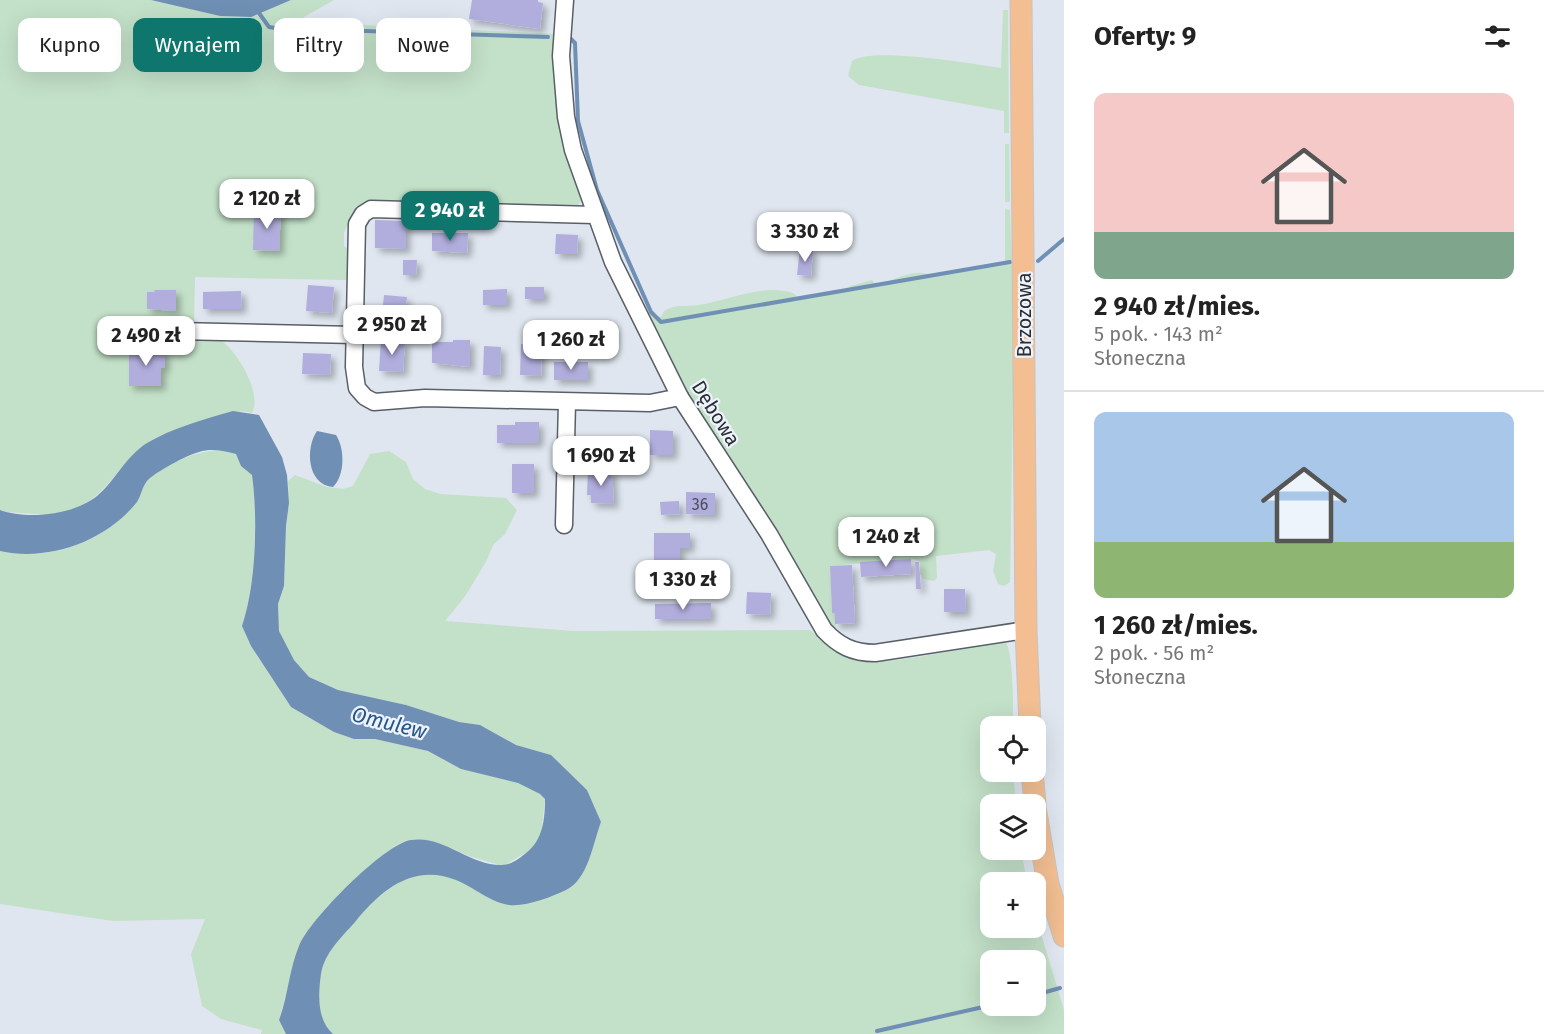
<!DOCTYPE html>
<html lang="pl">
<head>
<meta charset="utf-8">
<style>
  :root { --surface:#fff; --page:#f2f2f2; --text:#222; --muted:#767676; --line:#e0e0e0; --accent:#0f766e }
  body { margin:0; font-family:"Fira Sans",sans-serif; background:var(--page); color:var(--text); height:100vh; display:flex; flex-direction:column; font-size:22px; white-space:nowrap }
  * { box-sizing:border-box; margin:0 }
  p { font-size:20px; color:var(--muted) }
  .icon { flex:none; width:33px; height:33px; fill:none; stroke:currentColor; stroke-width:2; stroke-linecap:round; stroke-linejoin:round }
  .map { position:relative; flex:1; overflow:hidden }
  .drawer { display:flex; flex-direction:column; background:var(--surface); width:480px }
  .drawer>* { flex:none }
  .hud { position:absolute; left:18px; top:18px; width:570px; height:54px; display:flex; gap:12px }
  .fabs { position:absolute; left:980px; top:716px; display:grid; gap:12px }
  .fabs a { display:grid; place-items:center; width:66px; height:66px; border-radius:12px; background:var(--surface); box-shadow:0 6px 24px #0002; font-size:30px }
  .price { position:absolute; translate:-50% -51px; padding:0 14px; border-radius:12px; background:#fff; color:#222; font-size:20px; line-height:39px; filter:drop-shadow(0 2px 3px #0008) }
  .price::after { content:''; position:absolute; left:50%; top:36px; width:18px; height:14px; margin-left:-9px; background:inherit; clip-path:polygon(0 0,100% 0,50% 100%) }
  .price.selected { background:var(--accent); color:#fff }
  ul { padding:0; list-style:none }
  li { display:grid; align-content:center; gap:12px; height:318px; padding:0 30px }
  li+li { border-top:2px solid var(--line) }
  li span { display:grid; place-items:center; height:186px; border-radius:12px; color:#555 }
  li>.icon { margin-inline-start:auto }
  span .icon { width:108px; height:108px; fill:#fffc; stroke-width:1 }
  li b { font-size:26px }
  h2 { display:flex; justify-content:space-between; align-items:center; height:72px; padding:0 30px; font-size:26px }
  .tag { padding:0 21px; border-radius:12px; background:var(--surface); box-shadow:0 6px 24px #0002; font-size:21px; line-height:54px }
  .tag.selected { background:var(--accent); color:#fff }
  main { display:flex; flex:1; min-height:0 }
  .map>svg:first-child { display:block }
</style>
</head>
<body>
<main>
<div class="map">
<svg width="1064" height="1034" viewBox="0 0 1064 1034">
  <defs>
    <filter id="shadow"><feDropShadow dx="4.5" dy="4.5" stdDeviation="3" flood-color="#0004"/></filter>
  </defs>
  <rect width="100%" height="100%" fill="#dfe6ef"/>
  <!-- green -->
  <g fill="#c3e0c8" fill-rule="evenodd">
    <path d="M 0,0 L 151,0 L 220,16 L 250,17 L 291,0 L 334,0 L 295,22 L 557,34 L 581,201 L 575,209 L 352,217 L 344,232 L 344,246 L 348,249 L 347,280 L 195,277 L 194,323 L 130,322 L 126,327 L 219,339 C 236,349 263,393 252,413 C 233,408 217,416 200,422 C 181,429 160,433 145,445 C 118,465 103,501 70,511 C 49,517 27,513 6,512 L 0,510 Z"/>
    <path d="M 1003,10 L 1008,10 L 1009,133 L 1004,133 L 1004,111 L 859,85 L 848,76 L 852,61 C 870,46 975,64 1001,68 Z"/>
    <path d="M 1005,144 L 1009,144 L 1010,202 L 1005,202 Z"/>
    <path d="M 1005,209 L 1010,210 L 1014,329 L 1010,582 L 1004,586 L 998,584 L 993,571 L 996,554 L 989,550 L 936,556 L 937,578 L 934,581 L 923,579 L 920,574 L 920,562 L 913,559 L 830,566 L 832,613 L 835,613 L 836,636 L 699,415 L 641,310 L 645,308 L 649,313 L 661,317 C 663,314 662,312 666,310 C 675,304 688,307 698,305 C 729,301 765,282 795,294 L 797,299 L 846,291 L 850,286 L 872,280 L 876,285 C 890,282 916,267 929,275 L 1005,262 Z"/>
    <path d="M 218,450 L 236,454 L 241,466 L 252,475 C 258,518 256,586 242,626 L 251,646 L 291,707 L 334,732 L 354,739 L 375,739 L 428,751 L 461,769 L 518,783 L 540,794 L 545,799 L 541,835 L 532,849 L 503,866 L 469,856 L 449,847 L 394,848 L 372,866 L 330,903 L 300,944 L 279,1020 L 286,1034 L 261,1034 L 262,1030 L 221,1019 L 202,1006 L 191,954 L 205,919 L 113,921 L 0,904 L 0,551 C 48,562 107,542 137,501 C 141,495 142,486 147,481 C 164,463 195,452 218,450 Z"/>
    <path d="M 389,451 L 406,462 L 413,479 L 425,489 L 440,494 L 506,498 L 517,510 L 505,534 L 493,545 L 487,560 L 466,595 L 445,621 L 573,631 L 810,630 C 825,642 843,656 862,660 C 893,666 970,646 1005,641 C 1014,653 1013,709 1013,726 L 990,726 L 990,771 L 1013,771 L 1016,804 L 990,804 L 990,849 L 1021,849 L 1027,882 L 990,882 L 990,927 L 1035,927 L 1035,914 L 1064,1010 L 1064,1034 L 333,1034 C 314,1018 316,978 327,957 C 342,929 390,878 421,874 C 452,870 482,896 511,905 L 579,878 L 601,822 L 587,790 L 551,755 L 516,745 L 480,725 L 459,722 L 406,705 L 338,690 L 309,677 L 294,660 L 279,631 L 278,604 L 284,586 L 286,526 L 289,503 L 288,481 L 295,475 L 327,487 L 343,489 L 353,486 L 370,454 ZM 990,960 L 1035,960 L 1035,1005 L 990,1005 Z"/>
  </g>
  <!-- water -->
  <g fill="#6f8fb4">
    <path d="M 151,0 L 291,0 L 251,17 L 220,16 Z"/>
    <path d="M 233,411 L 259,415 L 282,457 L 287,475 L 289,503 L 286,526 L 284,586 L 278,604 L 279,631 L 294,660 L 309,677 L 338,690 L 406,705 L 459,722 L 480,725 L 516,745 L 551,755 L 587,790 L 601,822 C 593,843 588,880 566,890 C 551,897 526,907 509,905 C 489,902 474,887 456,880 C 413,863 381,890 355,922 C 341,938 325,952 321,974 C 318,995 317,1020 333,1034 L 286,1034 L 279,1020 C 288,996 289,970 299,946 C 309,920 384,844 411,840 C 444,835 470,866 502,865 C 511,865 520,858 526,853 C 543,840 545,819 545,799 L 540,794 L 518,783 L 461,769 L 428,751 L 375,739 L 354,739 L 334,732 L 291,707 L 251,646 L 242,626 C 256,586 258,518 252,475 L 241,466 L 236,454 C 224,451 211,448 199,452 C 187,455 155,472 147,481 C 142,487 141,496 137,502 C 106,541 49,562 0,551 L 0,510 C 27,520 74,515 97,496 C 115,481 126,456 147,443 C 172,428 205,419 233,411 Z"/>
    <path d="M 317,431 L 336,435 C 345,449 345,475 333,487 C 307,485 305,448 317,431 Z"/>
  </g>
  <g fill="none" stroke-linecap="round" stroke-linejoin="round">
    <!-- stream -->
    <g stroke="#6f8fb4" stroke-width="4">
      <path d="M 259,13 L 269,27 L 275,28 L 548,37"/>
      <path d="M 570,38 L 575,43 L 578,121 L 597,190 L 651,312 L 661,322 L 1010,262"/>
      <path d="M 1038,261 L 1064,239"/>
      <path d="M 1035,995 L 1060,988"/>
      <path d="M 877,1031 L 992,1005"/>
    </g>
  </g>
  <!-- building -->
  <g fill="#b1aedd" filter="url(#shadow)">
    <path d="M 472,0 L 538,0 L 538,2 L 543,3 L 540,29 L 469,19 Z"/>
    <path d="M 254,209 L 281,210 L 279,251 L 253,250 Z"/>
    <path d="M 375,220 L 406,221 L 406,249 L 375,248 Z"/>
    <path d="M 432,233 L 468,233 L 467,253 L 432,251 Z"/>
    <path d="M 556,234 L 578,235 L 577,254 L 555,254 Z"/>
    <path d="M 800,249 L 813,250 L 811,276 L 797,275 Z"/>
    <path d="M 403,260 L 417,260 L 416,275 L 403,275 Z"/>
    <path d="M 308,285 L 334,287 L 332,313 L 306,311 Z"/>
    <rect x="525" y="287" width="19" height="12"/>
    <path d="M 507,289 L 507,305 L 483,305 L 483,290 Z"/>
    <path d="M 154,290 L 176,290 L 176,311 L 147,309 L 147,292 L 155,292 Z"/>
    <path d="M 241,291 L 242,309 L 203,309 L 203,292 Z"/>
    <path d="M 384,295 L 407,297 L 406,306 L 410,306 L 409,321 L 404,321 L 404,328 L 381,325 Z"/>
    <path d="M 611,320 L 612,340 L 583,341 L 582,321 Z"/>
    <path d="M 381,339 L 405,341 L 403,372 L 379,371 Z"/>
    <path d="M 453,340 L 470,340 L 470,367 L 432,363 L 432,342 L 453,342 Z"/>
    <path d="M 521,344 L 542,345 L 541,376 L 520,375 Z"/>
    <path d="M 484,346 L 501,347 L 500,375 L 483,375 Z"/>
    <path d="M 142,348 L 161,348 L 161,352 L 165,352 L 165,368 L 161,368 L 161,386 L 129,386 L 129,351 L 142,351 Z"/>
    <path d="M 303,353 L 331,354 L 330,375 L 302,374 Z"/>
    <rect x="554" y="362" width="34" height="18"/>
    <path d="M 515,422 L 539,422 L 539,443 L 497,443 L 497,425 L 515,425 Z"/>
    <path d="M 650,430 L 673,431 L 673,455 L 650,455 Z"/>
    <rect x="512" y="464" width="22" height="29"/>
    <path d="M 588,470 L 612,470 L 614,504 L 591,503 L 591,495 L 587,495 Z"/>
    <path d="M 686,492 L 715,493 L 715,515 L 686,514 Z"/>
    <path d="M 679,501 L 680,514 L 661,515 L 660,502 Z"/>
    <path d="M 654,533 L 690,533 L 690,548 L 680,548 L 680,578 L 654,577 Z"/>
    <path d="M 911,559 L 911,574 L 861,577 L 860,562 Z"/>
    <path d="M 915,562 L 919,562 L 921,589 L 916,589 Z"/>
    <path d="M 852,565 L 855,623 L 835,624 L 835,613 L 832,613 L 830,566 Z"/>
    <path d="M 944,589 L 965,589 L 966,612 L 944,612 Z"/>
    <path d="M 747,592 L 771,593 L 770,615 L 746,614 Z"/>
    <path d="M 711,603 L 711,619 L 655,619 L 655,604 Z"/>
  </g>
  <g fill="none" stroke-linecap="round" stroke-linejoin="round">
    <defs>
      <g id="minor">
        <path d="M 565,0 L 561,56 L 566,117 L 573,150 L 613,262 L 680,397 L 769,534 L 824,630 C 839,646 853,653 875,653 L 1026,630"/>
        <path d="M 595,215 L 371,209 L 363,214 L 357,224 L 354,367 L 357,388 L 365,397 L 374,402 L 425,398 L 650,403 L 680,397"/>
        <path d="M 132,330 L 355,335"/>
        <path d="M 564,525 L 567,402"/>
      </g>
      <g id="major">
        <path d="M 1021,0 L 1026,630 L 1030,726"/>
        <path d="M 1032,771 L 1035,804"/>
        <path d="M 1035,807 L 1048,884 L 1064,936"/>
      </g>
    </defs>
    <!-- minor casing -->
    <use href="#minor" stroke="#595f67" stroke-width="19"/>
    <!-- major casing -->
    <use href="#major" stroke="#c4c4c5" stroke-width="23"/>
    <!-- minor -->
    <use href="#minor" stroke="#fff" stroke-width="16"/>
    <!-- major -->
    <use href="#major" stroke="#f2be92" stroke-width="21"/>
  </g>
  <g text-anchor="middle" stroke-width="4.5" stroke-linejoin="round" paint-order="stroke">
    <!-- number labels -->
    <g font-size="16" fill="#4c4d5c">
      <text x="700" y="510">36</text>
    </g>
    <!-- street labels -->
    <g font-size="20" fill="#2b2d31" stroke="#ecf3fc">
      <text transform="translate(1024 315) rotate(-90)" y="7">Brzozowa</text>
      <text transform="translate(716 413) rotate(58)" y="7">Dębowa</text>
    </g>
    <!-- water labels -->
    <g font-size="21" font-style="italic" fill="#285688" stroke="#ecf3fc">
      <text transform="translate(389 723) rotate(14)" y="7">Omulew</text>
    </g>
  </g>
</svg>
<div class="fabs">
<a><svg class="icon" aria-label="locate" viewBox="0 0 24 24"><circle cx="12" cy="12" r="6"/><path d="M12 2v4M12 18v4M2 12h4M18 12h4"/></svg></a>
<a><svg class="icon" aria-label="layers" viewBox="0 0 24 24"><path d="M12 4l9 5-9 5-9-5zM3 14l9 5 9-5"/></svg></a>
<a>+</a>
<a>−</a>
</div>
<b class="price" style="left:267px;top:230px">2 120 zł</b>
<b class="price selected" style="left:450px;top:242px">2 940 zł</b>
<b class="price" style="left:805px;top:263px">3 330 zł</b>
<b class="price" style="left:392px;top:356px">2 950 zł</b>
<b class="price" style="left:146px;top:367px">2 490 zł</b>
<b class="price" style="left:571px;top:371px">1 260 zł</b>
<b class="price" style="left:601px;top:487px">1 690 zł</b>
<b class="price" style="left:886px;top:568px">1 240 zł</b>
<b class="price" style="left:683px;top:611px">1 330 zł</b>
<div class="hud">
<a class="tag">Kupno</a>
<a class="tag selected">Wynajem</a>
<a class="tag">Filtry</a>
<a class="tag">Nowe</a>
</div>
</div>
<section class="drawer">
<h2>Oferty: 9<svg class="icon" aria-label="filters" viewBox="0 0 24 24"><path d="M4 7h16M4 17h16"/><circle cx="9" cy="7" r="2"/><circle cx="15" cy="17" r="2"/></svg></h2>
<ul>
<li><span style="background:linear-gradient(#f6c9c9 75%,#7fa58c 0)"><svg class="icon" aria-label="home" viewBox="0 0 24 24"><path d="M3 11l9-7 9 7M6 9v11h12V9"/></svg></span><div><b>2 940 zł/mies.</b><p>5 pok. · 143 m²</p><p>Słoneczna</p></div></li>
<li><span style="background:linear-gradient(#a9c7e8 70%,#8fb573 0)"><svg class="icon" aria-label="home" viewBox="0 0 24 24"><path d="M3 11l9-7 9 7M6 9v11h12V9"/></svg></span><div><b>1 260 zł/mies.</b><p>2 pok. · 56 m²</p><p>Słoneczna</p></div></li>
</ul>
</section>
</main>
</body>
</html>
